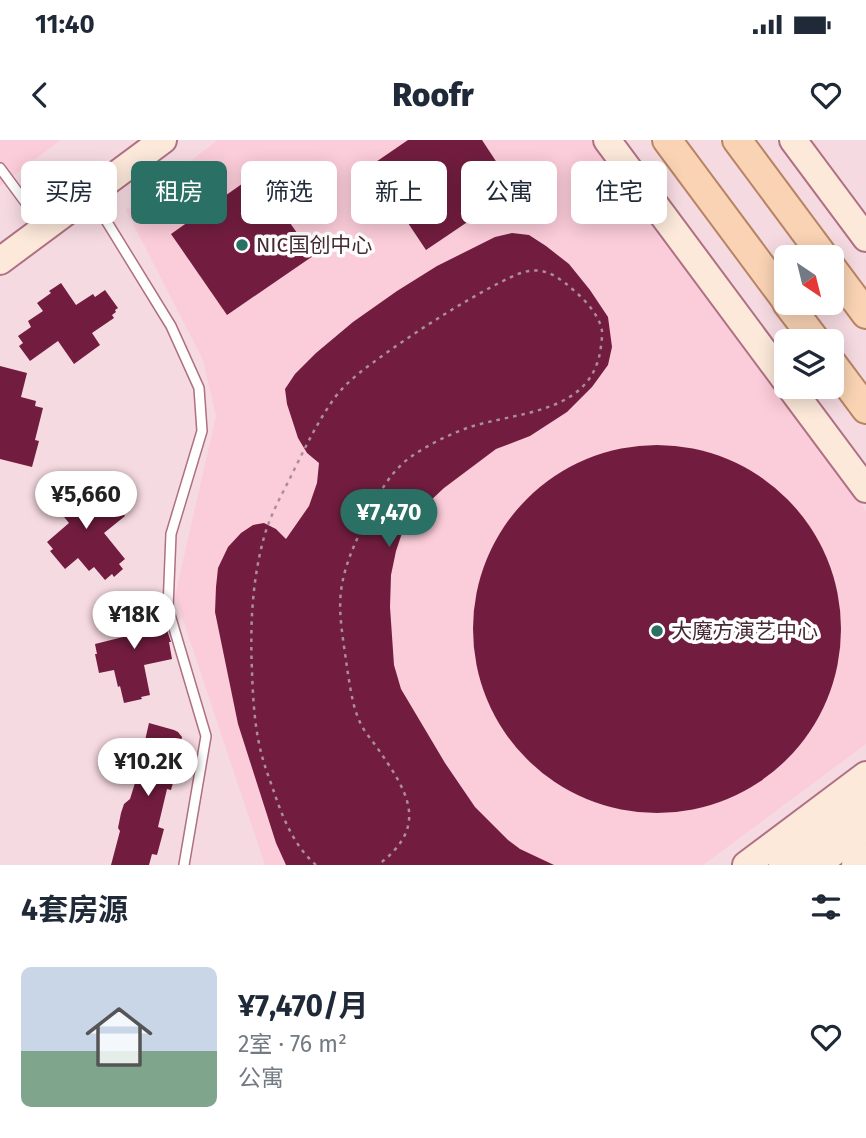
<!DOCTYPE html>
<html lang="zh">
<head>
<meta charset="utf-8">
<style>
  :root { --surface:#fff; --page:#f2f2f3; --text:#1f2937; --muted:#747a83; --line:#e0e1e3; --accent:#2a7064 }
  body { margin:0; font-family:"Fira Sans","Noto Sans SC",sans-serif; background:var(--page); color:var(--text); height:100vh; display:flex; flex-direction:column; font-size:26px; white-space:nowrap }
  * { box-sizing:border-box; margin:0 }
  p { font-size:23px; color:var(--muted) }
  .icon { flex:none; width:38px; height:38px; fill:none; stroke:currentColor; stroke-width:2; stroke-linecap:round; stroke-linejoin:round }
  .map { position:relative; height:725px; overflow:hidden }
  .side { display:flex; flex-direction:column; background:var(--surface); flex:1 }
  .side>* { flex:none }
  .top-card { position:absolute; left:21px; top:21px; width:824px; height:63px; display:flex; gap:14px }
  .needle { width:46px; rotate:145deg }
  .buttons { position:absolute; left:774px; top:105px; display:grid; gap:14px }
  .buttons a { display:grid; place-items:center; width:70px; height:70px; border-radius:10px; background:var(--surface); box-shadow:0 4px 18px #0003; font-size:35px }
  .price { position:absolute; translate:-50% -60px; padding:0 16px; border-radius:24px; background:#fff; color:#222; font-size:23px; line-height:46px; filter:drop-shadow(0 2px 4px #0008) }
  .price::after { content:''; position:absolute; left:50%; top:42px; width:21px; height:16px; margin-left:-10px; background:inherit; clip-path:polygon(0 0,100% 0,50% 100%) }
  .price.selected { background:var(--accent); color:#fff }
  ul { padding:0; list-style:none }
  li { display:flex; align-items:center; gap:21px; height:175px; padding:0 21px }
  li+li { border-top:2px solid var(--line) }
  li span { display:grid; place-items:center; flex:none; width:196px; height:140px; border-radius:10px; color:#555 }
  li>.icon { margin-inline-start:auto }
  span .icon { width:84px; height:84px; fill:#fffc; stroke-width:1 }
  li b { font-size:30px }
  h2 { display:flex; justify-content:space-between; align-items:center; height:84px; padding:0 21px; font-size:30px }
  .chip { padding:0 24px; border-radius:10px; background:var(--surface); box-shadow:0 4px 18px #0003; font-size:24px; line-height:63px }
  .chip.selected { background:var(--accent); color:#fff }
  .status { display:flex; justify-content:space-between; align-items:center; height:49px; padding:0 35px; background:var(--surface); direction:ltr }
  .status svg { height:19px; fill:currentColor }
  header { display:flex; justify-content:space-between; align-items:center; height:91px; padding:0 21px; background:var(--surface); font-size:32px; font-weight:800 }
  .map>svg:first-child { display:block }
</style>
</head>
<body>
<div class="status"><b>11:40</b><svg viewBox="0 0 49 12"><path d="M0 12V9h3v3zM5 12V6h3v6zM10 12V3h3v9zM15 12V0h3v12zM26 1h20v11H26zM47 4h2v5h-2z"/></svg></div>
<header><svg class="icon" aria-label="back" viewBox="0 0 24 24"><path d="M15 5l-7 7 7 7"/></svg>Roofr<svg class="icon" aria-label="heart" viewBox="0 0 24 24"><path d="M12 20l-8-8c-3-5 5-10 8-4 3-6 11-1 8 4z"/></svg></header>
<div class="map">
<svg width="866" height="725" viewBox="0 0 866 725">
  <rect width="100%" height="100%" fill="#f6dae1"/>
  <!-- built -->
  <g fill="#fbccd9">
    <path d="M 0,0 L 60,0 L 0,46 Z"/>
    <path d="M 218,0 L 591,0 L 699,136 L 866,371 L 866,604 L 703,725 L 265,725 L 175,456 L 216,276 L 203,220 L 126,70 Z"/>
  </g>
  <!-- building -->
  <g fill="#721d3f">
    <path d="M 408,0 L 482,0 L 515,50 L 426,110 L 370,26 Z"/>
    <path d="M 256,34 L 313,116 L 227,175 L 171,94 Z"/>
    <path d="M 512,93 L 529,95 L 546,106 L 569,124 L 590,150 L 608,177 L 612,207 L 608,225 L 592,247 L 567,272 L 530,296 L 496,309 L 444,348 L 411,379 L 402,393 L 396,411 L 391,435 L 390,467 L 394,525 L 401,549 L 445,623 L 475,667 L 508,700 L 520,709 L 554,725 L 286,725 L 276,703 L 238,584 L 215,472 L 216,447 L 218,428 L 228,407 L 241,393 L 253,385 L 264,383 L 276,389 L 286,399 L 309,366 L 317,343 L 319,323 L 307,313 L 298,298 L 287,264 L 285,249 L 295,234 L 316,213 L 353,182 L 397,151 L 437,126 L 495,97 Z"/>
    <path d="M 61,143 L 76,165 L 93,154 L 95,157 L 105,150 L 118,168 L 115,170 L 116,172 L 112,175 L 114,178 L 92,193 L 100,205 L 74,224 L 58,201 L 30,221 L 19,206 L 23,203 L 18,196 L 31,187 L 28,181 L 43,171 L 37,163 L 51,153 L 49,151 Z"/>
    <path d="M 0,226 L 27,233 L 21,257 L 36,261 L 35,266 L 43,268 L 35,300 L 39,301 L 32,327 L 0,319 Z"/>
    <circle cx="657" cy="489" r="184"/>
    <path d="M 71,336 L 95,364 L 107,355 L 125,376 L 104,393 L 125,419 L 119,424 L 123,429 L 114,437 L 112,434 L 105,440 L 94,427 L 89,431 L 78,418 L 65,429 L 50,411 L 53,409 L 47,402 L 69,383 L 56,367 L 59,364 L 52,356 L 62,348 L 60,345 Z"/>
    <path d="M 142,461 L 143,464 L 147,464 L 152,490 L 166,487 L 171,502 L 169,502 L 172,519 L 144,525 L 150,555 L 141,557 L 142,559 L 124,563 L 120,546 L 118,547 L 114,530 L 99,533 L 95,514 L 97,514 L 95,504 L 123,497 L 119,476 L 123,476 L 121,466 Z"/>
    <path d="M 149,583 L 174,590 L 178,592 L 182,597 L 175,627 L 177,628 L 171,650 L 167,649 L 158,687 L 164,689 L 157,715 L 152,714 L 149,725 L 111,725 L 120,691 L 118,688 L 121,673 L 124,664 L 130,659 L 135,643 L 131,637 L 137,613 L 143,609 Z"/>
  </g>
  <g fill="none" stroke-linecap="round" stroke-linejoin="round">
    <defs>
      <g id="lane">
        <path d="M 0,28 L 34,74"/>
        <path d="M 91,56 L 171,186 L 199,248 L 202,291 L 171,394 L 168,468 L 206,596 L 184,725"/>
      </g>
      <g id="secondary">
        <path d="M 607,0 L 786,241"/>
        <path d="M 793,0 L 866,98"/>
        <path d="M 0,121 L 163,0"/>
        <path d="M 790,247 L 866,349"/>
        <path d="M 746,725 L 866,635"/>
        <path d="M 782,725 L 866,662"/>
        <path d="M 817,725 L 866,688"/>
        <path d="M 855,725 L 866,717"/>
      </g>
      <g id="primary">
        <path d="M 667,0 L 786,160"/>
        <path d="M 737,0 L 824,117"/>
        <path d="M 831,127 L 866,174"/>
        <path d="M 787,163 L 816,201"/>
        <path d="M 831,222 L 866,269"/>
      </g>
    </defs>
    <!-- lane casing -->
    <use href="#lane" stroke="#ae7082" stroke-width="12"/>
    <!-- secondary casing -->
    <use href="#secondary" stroke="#ae7082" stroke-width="30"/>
    <!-- primary casing -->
    <use href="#primary" stroke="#b78566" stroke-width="32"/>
    <!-- path -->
    <path stroke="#aa8f96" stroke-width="2.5" stroke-dasharray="3.5 5" stroke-linecap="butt" d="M 316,725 C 295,707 283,679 274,652 C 271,643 267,633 264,623 C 255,594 253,562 252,531 C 250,487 252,443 263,401 C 269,376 283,353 294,330 C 307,304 319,279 336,256 C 351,237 370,225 389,211 C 425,186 462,162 501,142 C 526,129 541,124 565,143 C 579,154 599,172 602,191 C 602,193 602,203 601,206 C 593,275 517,271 467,288 C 448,295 428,305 412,316 C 384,335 367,376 354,406 C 348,420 343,435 341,451 C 338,476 344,503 347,528 C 350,545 352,564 359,580 C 363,590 370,598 376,606 C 407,651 431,685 378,725"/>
    <!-- lane -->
    <use href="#lane" stroke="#fff" stroke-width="9"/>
    <!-- secondary -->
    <use href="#secondary" stroke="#fce9da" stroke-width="26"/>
    <!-- primary -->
    <use href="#primary" stroke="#f9d3b4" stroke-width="28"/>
  </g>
  <!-- markers -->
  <g fill="#2a7064" stroke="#fff" stroke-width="2.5">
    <circle cx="242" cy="105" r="7"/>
    <circle cx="657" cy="491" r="7"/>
  </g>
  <g text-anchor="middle" stroke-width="7" stroke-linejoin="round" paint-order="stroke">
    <!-- poi labels -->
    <g font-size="21" fill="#452a32" stroke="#fff" text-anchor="start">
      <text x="256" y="112">NIC国创中心</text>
      <text x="671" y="498">大魔方演艺中心</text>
    </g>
  </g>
</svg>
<div class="buttons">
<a><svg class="needle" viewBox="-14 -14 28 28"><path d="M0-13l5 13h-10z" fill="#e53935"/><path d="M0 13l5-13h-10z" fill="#747a83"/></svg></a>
<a><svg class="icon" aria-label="layers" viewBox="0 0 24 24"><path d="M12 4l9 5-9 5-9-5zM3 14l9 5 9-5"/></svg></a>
</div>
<b class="price" style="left:86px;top:391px">¥5,660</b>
<b class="price selected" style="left:389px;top:409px">¥7,470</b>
<b class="price" style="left:134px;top:511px">¥18K</b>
<b class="price" style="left:148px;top:658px">¥10.2K</b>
<div class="top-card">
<a class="chip">买房</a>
<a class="chip selected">租房</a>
<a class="chip">筛选</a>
<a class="chip">新上</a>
<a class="chip">公寓</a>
<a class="chip">住宅</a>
</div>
</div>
<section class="side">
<h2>4套房源<svg class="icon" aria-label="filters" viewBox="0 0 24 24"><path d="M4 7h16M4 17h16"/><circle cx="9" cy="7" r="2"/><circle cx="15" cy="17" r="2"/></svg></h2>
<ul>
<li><span style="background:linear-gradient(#c9d6e8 60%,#7fa58c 0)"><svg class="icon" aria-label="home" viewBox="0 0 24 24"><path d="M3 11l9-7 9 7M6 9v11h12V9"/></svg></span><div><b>¥7,470/月</b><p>2室 · 76 m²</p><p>公寓</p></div><svg class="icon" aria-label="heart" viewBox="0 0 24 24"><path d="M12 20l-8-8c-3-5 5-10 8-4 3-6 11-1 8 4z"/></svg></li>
</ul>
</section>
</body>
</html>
